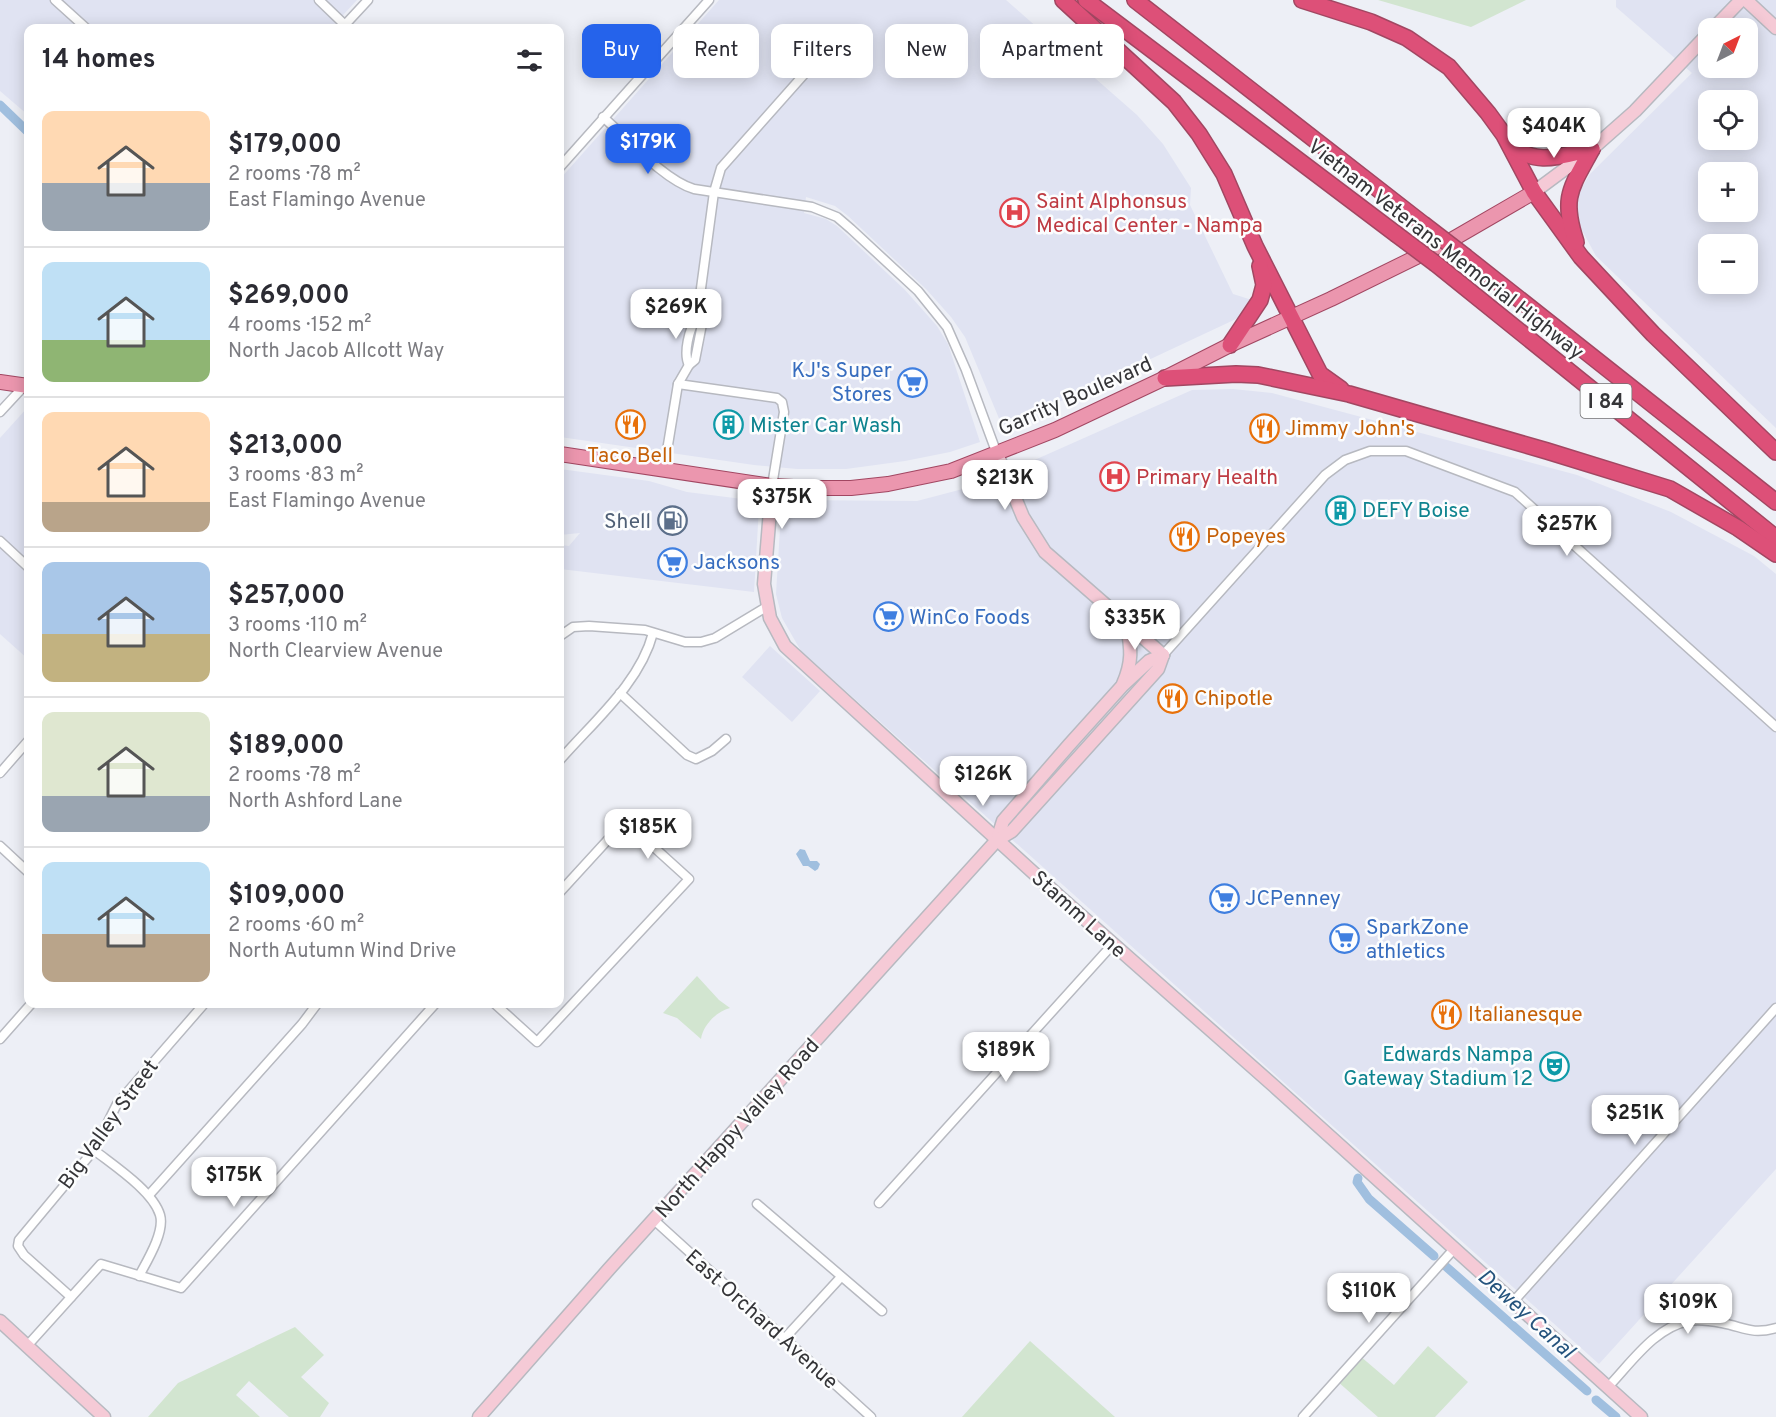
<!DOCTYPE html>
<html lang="en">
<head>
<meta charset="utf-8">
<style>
  :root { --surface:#fff; --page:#f2f2f3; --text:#2b2b33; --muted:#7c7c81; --line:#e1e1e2; --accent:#2563eb }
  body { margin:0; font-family:Overpass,sans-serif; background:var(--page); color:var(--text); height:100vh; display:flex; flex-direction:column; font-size:22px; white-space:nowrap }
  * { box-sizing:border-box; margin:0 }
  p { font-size:20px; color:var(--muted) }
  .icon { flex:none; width:33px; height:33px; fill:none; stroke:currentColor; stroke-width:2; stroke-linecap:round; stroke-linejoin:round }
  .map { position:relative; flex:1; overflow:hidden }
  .sheet { position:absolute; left:24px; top:24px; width:540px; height:984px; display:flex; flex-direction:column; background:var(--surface); border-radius:12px; box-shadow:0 3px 15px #0003 }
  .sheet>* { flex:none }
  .top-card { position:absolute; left:582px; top:24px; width:570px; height:54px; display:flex; gap:12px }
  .needle { width:39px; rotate:42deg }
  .fabs { position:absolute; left:1698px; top:18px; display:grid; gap:12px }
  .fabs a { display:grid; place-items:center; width:60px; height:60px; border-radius:12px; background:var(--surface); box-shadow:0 3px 15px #0003; font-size:30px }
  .price { position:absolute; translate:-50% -51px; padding:0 14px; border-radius:12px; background:#fff; color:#222; font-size:20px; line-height:39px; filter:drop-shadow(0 2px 3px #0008) }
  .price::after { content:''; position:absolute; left:50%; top:36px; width:18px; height:14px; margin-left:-9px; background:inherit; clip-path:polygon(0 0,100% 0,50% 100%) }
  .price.active { background:var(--accent); color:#fff }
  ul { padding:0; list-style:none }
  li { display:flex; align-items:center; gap:18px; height:150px; padding:0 18px }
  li+li { border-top:2px solid var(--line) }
  li span { display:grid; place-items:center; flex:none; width:168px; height:120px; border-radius:12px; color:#555 }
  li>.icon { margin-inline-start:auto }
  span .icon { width:72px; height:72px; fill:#fffc; stroke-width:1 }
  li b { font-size:26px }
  h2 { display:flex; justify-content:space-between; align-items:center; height:72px; padding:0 18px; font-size:26px }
  .chip { padding:0 21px; border-radius:12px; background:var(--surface); box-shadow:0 3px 15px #0003; font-size:21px; line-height:54px }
  .chip.active { background:var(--accent); color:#fff }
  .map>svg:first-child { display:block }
</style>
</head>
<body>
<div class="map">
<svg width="1776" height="1417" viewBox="0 0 1776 1417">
  <rect width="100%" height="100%" fill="#edeff6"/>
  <!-- built -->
  <g fill="#e0e3f2" fill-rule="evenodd">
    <path d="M 0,0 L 357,0 L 331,28 L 28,28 L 28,115 L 0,91 Z"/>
    <path d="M 719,0 L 1006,0 L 1137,115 L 1163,144 L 1191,188 L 1190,205 L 1233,294 L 1252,300 L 1244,313 L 1236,319 L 1003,428 L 965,337 L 951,317 L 926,289 L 848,216 L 835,206 L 806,197 L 804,213 L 826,219 L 837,226 L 905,290 L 937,326 L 948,344 L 980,442 L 950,452 L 905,461 L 846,469 L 797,469 L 754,465 L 560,437 L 560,179 Z"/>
    <path d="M 1616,0 L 1776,0 L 1776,428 L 1596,256 L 1577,221 L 1577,196 L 1590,174 L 1692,73 L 1616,7 ZM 1708,28 L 1748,28 L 1748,68 L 1708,68 ZM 1708,100 L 1748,100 L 1748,140 L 1708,140 ZM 1708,172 L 1748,172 L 1748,212 L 1708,212 ZM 1708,244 L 1748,244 L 1748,284 L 1708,284 Z"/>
    <path d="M 1233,389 L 1272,393 L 1577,475 L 1671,512 L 1754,556 L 1776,574 L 1776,1169 L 1599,1364 L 801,651 L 782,618 L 776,594 L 781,513 L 784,504 L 790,500 L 917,501 L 978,485 L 1192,390 Z"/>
    <path d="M 28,407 L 28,659 L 0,634 L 0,438 Z"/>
    <path d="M 560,469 L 649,481 L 687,492 L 750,500 L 759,508 L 754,592 L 560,569 L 560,545 L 569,546 L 580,533 L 560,535 Z"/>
    <path d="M 770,646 L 820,691 L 792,722 L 742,677 Z"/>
  </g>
  <!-- green -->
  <g fill="#d2e5d0">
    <path d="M 1378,0 L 1526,0 L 1471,27 Z"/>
    <path d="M 697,976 L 719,1000 L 730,1008 C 717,1011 703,1025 701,1039 L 677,1018 L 663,1013 Z"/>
    <path d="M 295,1327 L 324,1355 L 301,1377 L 329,1403 L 320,1417 L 289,1417 L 249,1381 L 236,1395 L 260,1417 L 148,1417 L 178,1383 Z"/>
    <path d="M 1030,1341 L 1115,1417 L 962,1417 Z"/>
    <path d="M 1428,1346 L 1468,1382 L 1435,1417 L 1378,1417 L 1337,1381 L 1360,1356 L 1394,1385 Z"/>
  </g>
  <!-- water -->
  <path fill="#a0bfdf" d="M 800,849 L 805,850 L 810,861 L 817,861 L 820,864 L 818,869 L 815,871 L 808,866 L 803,866 L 796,854 Z"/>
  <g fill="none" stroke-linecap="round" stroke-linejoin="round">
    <!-- canal -->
    <g stroke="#a0bfdf" stroke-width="9">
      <path d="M 0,105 L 28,132"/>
      <path d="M 1358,1178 L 1357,1182 L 1369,1199 L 1434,1256"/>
      <path d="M 1442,1263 L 1587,1391"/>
      <path d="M 1596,1400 L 1616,1417"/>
    </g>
    <defs>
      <g id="street">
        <path d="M 55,0 L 86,28"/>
        <path d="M 319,0 L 345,25"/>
        <path d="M 342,28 L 368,0"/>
        <path d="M 603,117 C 628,139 664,180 694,189 L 812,207 L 837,217 L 851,229 L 918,291 L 947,327 L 966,370 L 997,454"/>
        <path d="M 560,167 L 709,0"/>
        <path d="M 689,365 C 683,354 689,328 697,318 L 714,192 L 721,168 L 831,44"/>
        <path d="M 678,384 L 777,398 L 782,402 L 784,412 L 772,486"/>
        <path d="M 0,412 L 26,384"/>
        <path d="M 664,469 L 678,384 L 689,365 L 695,360 L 702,324 L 697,318"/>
        <path d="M 0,541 L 28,567"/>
        <path d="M 560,636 L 573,627 L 589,626 L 645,630 L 685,642 L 701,642 L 715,638 L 768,606"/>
        <path d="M 1163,655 L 1325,475 L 1345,460 L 1370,451 L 1406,451 L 1515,492 L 1776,727"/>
        <path d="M 620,693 L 687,755 L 696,759 L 712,751 L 726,739"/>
        <path d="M 560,760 C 593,722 640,683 653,633"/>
        <path d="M 0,773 L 28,741"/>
        <path d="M 0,846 L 28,872"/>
        <path d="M 495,1004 L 537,1042 L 689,879 L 625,821 L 560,892"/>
        <path d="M 0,1039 L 31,1004"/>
        <path d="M 94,1150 C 113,1165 153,1191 160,1215 C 165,1232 147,1261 139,1276"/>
        <path d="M 149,1195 L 302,1024 L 317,1004"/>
        <path d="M 879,1203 L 1113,944"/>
        <path d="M 757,1204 L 882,1311"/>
        <path d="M 654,1220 L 871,1417"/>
        <path d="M 71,1297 L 24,1255 L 18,1246 L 19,1240 L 94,1150 L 117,1104 L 204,1004"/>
        <path d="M 1513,1302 L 1776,1008"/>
        <path d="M 784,1339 L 841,1277"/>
        <path d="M 27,1346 L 101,1264 L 181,1288 L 435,1004"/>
        <path d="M 1608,1387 C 1631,1363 1655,1327 1689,1321 C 1700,1319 1711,1321 1722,1323 C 1744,1327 1751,1335 1776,1328"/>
        <path d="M 1303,1417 L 1454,1249"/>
      </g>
      <g id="secondary">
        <path d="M 1746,0 L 1776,28"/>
        <path d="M 1714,28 L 1741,0"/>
        <path d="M 1534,192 L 1592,149 L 1635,111 L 1708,34"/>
        <path d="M 997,454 L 1023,517 L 1045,552 L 1163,655"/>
        <path d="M 772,486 L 764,584 L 770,618 L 785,646 L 1060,897 L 1274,1086 L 1641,1417"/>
        <path d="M 1123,684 C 1133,661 1131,649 1127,624"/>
        <path d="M 997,840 L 1003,821 L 1069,745 L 1123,685 L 1149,661 L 1163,655"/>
        <path d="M 0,1321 L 104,1417"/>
        <path d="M 479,1417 L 609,1269 L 997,840 L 1012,831 L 1158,669 L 1163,655"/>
      </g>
      <g id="primary">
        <path d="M 0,382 L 28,386"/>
        <path d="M 560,454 L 772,486 L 815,488 L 851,488 L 888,484 L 951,471 L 1055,430 L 1165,378 L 1230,345 L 1331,299 L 1453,239 L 1534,192"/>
      </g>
      <g id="highway">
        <path d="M 1063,0 L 1174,102 L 1199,134 L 1224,174 L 1255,246 L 1320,374 L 1341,389"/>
        <path d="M 1086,0 L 1396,234"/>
        <path d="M 1135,0 L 1423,224"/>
        <path d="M 1302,0 L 1371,22 L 1407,38 L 1449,67 L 1488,113 L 1504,135 L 1534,192 L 1581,257 L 1653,334 L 1776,452"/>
        <path d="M 1511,143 C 1533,168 1564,155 1592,149"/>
        <path d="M 1576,242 C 1561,197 1571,188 1592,149"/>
        <path d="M 1466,257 L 1776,502"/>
        <path d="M 1436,264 L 1776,538"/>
        <path d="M 1230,345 L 1260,300 L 1264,285 L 1260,266"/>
        <path d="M 1165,378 L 1236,374 L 1258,375 L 1349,394 L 1547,451 L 1670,489 L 1738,528 L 1776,554"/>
      </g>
    </defs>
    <!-- street casing -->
    <use href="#street" stroke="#b7b9c0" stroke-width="11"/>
    <!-- secondary casing -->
    <use href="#secondary" stroke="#b7b9c0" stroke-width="15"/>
    <!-- primary casing -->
    <use href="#primary" stroke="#a24762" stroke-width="16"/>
    <!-- highway casing -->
    <use href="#highway" stroke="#a24762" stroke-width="18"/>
    <!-- street -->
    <use href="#street" stroke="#fff" stroke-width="8"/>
    <!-- secondary -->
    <use href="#secondary" stroke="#f5cad6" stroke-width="12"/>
    <!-- primary -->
    <use href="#primary" stroke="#eb96ae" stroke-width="14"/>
    <!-- highway -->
    <use href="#highway" stroke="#dd5078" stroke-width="15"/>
    <defs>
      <g id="highway-bridge">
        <path d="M 1423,224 L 1466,257"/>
        <path d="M 1396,234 L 1436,264"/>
      </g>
    </defs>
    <!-- highway-bridge casing -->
    <use href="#highway-bridge" stroke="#a24762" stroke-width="18" stroke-linecap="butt"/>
    <!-- highway-bridge -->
    <use href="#highway-bridge" stroke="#dd5078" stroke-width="15"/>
  </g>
  <!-- icons -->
  <defs>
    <symbol id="hospital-ring" viewBox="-11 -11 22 22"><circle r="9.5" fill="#fcfdfe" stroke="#e0444e" stroke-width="1.5"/><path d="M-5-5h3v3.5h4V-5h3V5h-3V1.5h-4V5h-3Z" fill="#e0444e"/></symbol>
    <symbol id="supermarket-ring" viewBox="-11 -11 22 22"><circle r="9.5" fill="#fcfdfe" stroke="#3f7fe0" stroke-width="1.5"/><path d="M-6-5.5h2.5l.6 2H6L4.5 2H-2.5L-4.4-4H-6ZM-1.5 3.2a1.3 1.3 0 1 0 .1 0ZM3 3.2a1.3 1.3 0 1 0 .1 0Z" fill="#3f7fe0"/></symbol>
    <symbol id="restaurant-ring" viewBox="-11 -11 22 22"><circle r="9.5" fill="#fcfdfe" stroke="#e8710a" stroke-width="1.5"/><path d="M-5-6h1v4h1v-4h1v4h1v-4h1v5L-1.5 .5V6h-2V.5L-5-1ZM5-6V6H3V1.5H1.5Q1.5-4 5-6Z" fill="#e8710a"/></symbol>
    <symbol id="building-ring" viewBox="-11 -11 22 22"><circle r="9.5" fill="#fcfdfe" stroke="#0f9aa8" stroke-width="1.5"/><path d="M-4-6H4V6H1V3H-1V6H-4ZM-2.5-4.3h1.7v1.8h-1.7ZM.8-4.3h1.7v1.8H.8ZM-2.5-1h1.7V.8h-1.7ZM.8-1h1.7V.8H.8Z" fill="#0f9aa8"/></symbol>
    <symbol id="fuel-ring" viewBox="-11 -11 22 22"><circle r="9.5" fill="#fcfdfe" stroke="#5c6f8a" stroke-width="1.5"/><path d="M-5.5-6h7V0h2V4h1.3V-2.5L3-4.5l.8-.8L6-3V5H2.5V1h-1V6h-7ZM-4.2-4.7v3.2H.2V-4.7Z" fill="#5c6f8a"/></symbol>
    <symbol id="theatre-ring" viewBox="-11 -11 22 22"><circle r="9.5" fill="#fcfdfe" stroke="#0f9aa8" stroke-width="1.5"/><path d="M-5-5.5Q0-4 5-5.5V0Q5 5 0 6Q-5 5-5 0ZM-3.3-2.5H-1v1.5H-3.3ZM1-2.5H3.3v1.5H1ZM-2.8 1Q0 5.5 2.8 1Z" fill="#0f9aa8"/></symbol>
  </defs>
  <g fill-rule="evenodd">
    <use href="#hospital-ring" x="998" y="196" width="33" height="33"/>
    <use href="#supermarket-ring" x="896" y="366" width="33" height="33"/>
    <use href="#restaurant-ring" x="614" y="408" width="33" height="33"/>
    <use href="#building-ring" x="712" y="408" width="33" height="33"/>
    <use href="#restaurant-ring" x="1248" y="412" width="33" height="33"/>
    <use href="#hospital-ring" x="1098" y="460" width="33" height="33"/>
    <use href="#building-ring" x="1324" y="494" width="33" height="33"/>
    <use href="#fuel-ring" x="656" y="504" width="33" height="33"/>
    <use href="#restaurant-ring" x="1168" y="520" width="33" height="33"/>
    <use href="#supermarket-ring" x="656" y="546" width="33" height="33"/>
    <use href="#supermarket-ring" x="872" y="600" width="33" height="33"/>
    <use href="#restaurant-ring" x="1156" y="682" width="33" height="33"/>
    <use href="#supermarket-ring" x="1208" y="882" width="33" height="33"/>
    <use href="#supermarket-ring" x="1328" y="922" width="33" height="33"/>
    <use href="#restaurant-ring" x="1430" y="998" width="33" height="33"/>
    <use href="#theatre-ring" x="1538" y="1050" width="33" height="33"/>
  </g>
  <g text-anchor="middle" stroke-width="5" stroke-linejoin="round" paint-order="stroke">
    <!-- shield labels -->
    <rect fill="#fcfdfe" stroke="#717173" stroke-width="1.5" x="1580.5" y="384" width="51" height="34" rx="4.5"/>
    <g font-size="20" font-weight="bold" fill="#353538">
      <text x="1606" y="408">I 84</text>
    </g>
    <!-- health labels -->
    <g font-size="21" fill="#be3a42" stroke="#fcfdfe" text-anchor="start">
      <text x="1036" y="208">Saint Alphonsus<tspan x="1036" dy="24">Medical Center - Nampa</tspan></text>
      <text x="1136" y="484">Primary Health</text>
    </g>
    <!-- street labels -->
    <g font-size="21" fill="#353538" stroke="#fcfdfe">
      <text transform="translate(1446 249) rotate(38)" y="7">Vietnam Veterans Memorial Highway</text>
      <text transform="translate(1075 396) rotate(-24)" y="7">Garrity Boulevard</text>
      <text transform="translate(1079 914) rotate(42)" y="7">Stamm Lane</text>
      <text transform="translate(108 1124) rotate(-54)" y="7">Big Valley Street</text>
      <text transform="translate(737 1128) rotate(-48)" y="7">North Happy Valley Road</text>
      <text transform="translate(762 1319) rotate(42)" y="7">East Orchard Avenue</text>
    </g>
    <!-- shop labels -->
    <g font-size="21" fill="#366cbe" stroke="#fcfdfe" text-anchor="start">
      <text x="892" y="377" text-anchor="end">KJ's Super<tspan x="892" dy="24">Stores</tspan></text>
      <text x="693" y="569">Jacksons</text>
      <text x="909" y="624">WinCo Foods</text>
      <text x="1245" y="905">JCPenney</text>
      <text x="1366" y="934">SparkZone<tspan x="1366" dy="24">athletics</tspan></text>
    </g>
    <!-- culture labels -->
    <g font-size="21" fill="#0d838f" stroke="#fcfdfe" text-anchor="start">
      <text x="750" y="432">Mister Car Wash</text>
      <text x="1362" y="517">DEFY Boise</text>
      <text x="1533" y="1061" text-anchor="end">Edwards Nampa<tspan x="1533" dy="24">Gateway Stadium 12</tspan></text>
    </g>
    <!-- food labels -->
    <g font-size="21" fill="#c56008" stroke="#fcfdfe" text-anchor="start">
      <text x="1285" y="435">Jimmy John's</text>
      <text x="630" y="462" text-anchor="middle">Taco Bell</text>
      <text x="1206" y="543">Popeyes</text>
      <text x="1194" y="705">Chipotle</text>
      <text x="1468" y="1021">Italianesque</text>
    </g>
    <!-- service labels -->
    <g font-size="21" fill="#4e5e75" stroke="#fcfdfe" text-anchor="end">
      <text x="651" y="528">Shell</text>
    </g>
    <!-- water labels -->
    <g font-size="22" font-style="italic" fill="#25537d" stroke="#fcfdfe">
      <text transform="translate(1527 1313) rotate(42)" y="8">Dewey Canal</text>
    </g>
  </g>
</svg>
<div class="fabs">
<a><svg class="needle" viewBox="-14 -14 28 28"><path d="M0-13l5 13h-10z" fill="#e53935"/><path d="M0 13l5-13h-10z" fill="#7c7c81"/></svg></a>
<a><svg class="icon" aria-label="locate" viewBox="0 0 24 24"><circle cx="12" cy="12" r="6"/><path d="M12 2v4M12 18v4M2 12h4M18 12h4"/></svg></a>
<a>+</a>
<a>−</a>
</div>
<b class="price" style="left:1554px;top:159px">$404K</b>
<b class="price active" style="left:648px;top:175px">$179K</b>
<b class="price" style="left:676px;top:340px">$269K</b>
<b class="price" style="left:1005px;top:511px">$213K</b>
<b class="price" style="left:782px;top:530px">$375K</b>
<b class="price" style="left:1567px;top:557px">$257K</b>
<b class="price" style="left:1135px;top:651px">$335K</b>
<b class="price" style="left:983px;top:807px">$126K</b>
<b class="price" style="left:648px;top:860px">$185K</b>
<b class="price" style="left:1006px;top:1083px">$189K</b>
<b class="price" style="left:1635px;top:1146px">$251K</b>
<b class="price" style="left:234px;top:1208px">$175K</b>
<b class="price" style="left:1369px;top:1324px">$110K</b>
<b class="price" style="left:1688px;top:1335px">$109K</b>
<div class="top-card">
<a class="chip active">Buy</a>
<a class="chip">Rent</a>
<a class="chip">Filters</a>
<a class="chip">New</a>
<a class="chip">Apartment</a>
</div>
<section class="sheet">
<h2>14 homes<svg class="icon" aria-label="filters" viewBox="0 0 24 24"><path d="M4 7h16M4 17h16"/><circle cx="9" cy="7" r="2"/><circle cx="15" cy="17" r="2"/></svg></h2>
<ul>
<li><span style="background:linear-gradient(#ffd9b3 60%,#9aa5b1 0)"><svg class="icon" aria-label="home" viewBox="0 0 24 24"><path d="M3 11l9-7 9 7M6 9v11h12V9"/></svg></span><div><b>$179,000</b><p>2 rooms · 78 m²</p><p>East Flamingo Avenue</p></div></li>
<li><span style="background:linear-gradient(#bfe0f5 65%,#8fb573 0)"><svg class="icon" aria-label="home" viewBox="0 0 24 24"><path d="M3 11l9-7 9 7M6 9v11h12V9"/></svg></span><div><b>$269,000</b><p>4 rooms · 152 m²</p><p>North Jacob Allcott Way</p></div></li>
<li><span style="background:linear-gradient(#ffd9b3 75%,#b9a48a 0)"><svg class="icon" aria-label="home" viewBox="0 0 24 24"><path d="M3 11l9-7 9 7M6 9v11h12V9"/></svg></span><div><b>$213,000</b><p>3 rooms · 83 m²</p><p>East Flamingo Avenue</p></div></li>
<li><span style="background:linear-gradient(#a9c7e8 60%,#c2b280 0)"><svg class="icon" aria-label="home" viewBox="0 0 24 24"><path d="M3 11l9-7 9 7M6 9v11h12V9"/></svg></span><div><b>$257,000</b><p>3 rooms · 110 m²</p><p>North Clearview Avenue</p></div></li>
<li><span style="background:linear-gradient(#dfe7d0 70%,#9aa5b1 0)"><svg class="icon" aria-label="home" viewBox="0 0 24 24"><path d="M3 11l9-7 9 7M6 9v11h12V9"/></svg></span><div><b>$189,000</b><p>2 rooms · 78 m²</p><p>North Ashford Lane</p></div></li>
<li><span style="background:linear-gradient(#bfe0f5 60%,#b9a48a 0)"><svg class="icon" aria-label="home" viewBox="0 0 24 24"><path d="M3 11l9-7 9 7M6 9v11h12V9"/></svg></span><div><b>$109,000</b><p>2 rooms · 60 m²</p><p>North Autumn Wind Drive</p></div></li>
</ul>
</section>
</div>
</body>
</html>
